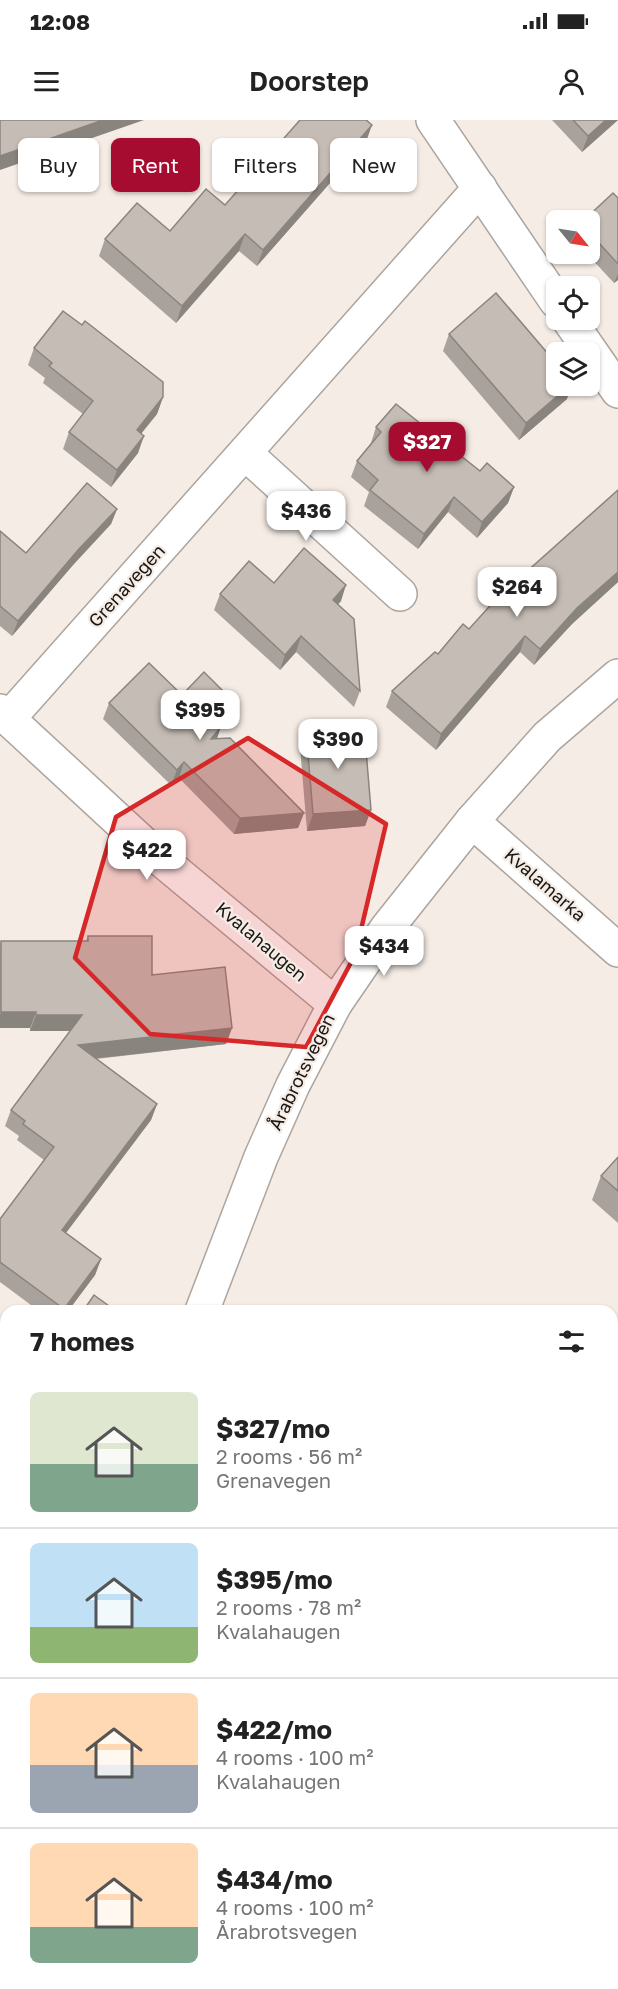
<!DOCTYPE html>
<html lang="en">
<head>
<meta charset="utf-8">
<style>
  :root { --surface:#fff; --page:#f2f2f2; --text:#222; --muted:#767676; --line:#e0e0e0; --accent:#a60c30 }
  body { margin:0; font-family:"Golos Text",sans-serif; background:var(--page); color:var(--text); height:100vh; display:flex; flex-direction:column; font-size:22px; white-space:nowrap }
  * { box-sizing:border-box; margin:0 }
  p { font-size:20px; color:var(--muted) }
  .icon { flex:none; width:33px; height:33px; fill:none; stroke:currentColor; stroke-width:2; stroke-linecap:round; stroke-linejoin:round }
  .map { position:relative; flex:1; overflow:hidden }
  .side { position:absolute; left:0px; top:1185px; width:618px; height:684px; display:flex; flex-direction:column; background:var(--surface); border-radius:18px 18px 0 0; box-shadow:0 2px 4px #0004 }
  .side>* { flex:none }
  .top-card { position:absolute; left:18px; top:18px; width:582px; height:54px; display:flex; gap:12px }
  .needle { width:39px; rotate:120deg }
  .controls { position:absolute; left:546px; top:90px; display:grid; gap:12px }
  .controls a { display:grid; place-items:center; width:54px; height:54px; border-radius:9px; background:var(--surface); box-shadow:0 2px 4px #0004; font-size:30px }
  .price { position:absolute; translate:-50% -51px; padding:0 14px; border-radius:12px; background:#fff; color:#222; font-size:20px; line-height:39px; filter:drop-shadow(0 2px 3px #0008) }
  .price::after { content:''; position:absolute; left:50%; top:36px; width:18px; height:14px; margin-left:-9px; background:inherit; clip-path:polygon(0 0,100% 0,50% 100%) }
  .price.active { background:var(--accent); color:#fff }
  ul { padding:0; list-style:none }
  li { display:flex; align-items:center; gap:18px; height:150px; padding:0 30px }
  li+li { border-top:2px solid var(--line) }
  li span { display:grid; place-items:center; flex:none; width:168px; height:120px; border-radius:9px; color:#555 }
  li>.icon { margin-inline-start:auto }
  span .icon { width:72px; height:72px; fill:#fffc; stroke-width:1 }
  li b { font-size:26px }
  h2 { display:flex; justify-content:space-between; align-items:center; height:72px; padding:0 30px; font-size:26px }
  .tag { padding:0 21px; border-radius:9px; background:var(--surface); box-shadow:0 2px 4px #0004; font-size:21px; line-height:54px }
  .tag.active { background:var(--accent); color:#fff }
  .status { display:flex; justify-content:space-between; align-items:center; height:42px; padding:0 30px; background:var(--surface); direction:ltr }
  .status svg { height:16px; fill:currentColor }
  header { display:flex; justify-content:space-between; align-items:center; height:78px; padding:0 30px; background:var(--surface); font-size:27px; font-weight:600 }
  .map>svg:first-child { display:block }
</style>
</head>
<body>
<div class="status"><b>12:08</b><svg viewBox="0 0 49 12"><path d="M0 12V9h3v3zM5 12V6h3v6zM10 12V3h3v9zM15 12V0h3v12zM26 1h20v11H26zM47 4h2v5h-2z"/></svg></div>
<header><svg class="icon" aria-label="menu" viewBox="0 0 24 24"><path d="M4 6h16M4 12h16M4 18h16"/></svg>Doorstep<svg class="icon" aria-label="person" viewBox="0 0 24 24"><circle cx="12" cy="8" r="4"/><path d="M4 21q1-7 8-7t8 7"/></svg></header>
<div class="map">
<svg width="618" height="1869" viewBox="0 0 618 1869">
  <rect width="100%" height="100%" fill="#f5ece5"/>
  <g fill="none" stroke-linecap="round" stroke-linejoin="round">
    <defs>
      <g id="street">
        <path d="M 433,0 L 556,181"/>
        <path d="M 569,200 L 618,271"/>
        <path d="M 245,333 L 400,474"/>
        <path d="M 0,591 L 158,737 L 335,884"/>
        <path d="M 8,599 L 480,68"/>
        <path d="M 472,701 L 618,830"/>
        <path d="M 0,1830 L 6,1826"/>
        <path d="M 85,1863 L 89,1869"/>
      </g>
      <path id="secondary" d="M 202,1191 L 261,1037 L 293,965 L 335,884 L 387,808 L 472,701 L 547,617 L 618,556"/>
      <g id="primary">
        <path d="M 0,1506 L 6,1508"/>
        <path d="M 0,1727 L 6,1726"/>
        <path d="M 238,1863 L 245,1869"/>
        <path d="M 314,1863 L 321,1869"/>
      </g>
    </defs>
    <!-- street casing -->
    <use href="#street" stroke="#aca49d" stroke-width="36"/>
    <!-- secondary casing -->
    <use href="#secondary" stroke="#aca49d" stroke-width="36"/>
    <!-- primary casing -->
    <use href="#primary" stroke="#aca49d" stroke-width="36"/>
    <!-- street -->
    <use href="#street" stroke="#fff" stroke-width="33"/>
    <!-- secondary -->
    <use href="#secondary" stroke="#fff" stroke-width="33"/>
    <!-- primary -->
    <use href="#primary" stroke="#fff" stroke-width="33"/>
  </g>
  <!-- wall -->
  <g fill="#a9a29c">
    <path d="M 368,0 L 366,22 L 257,146 L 239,131 L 176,203 L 99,136 L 105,119 L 170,111 L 225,85 Z"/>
    <path d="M 552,0 L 618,0 L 582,32 Z"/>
    <path d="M 618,78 L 618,160 L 614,163 L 587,134 L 590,134 L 590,100 Z"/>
    <path d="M 449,214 L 567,279 L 519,320 L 443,231 Z"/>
    <path d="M 34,228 L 163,277 L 157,294 L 141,314 L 138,333 L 111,367 L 63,329 L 69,312 L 83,294 L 43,263 L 45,258 L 28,245 Z"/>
    <path d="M 376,307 L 480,351 L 514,367 L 508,383 L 477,418 L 448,392 L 418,429 L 364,386 L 369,372 L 351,357 L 357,341 L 371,323 Z"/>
    <path d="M 618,370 L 618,462 L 572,504 L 534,545 L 520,532 L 436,630 L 386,587 L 392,571 L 469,509 Z"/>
    <path d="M 117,389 L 111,404 L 73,445 L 12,516 L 0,506 L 0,411 L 26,433 Z"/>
    <path d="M 274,463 L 341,481 L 338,484 L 360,571 L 354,587 L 296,532 L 280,550 L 214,490 L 220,474 Z"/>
    <path d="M 182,575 L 236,584 L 230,599 L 220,609 L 217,619 L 304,693 L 298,708 L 234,714 L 179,658 L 171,665 L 103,599 L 109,583 Z"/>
    <path d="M 306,610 L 371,690 L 365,706 L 307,711 L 300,627 Z"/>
    <path d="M 88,816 L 152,855 L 232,908 L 226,924 L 96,939 L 157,984 L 151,1000 L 66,1113 L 101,1139 L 95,1155 L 68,1191 L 39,1191 L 0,1162 L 0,1099 L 44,1040 L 17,1020 L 19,1016 L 5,1006 L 11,990 L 70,911 L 30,911 L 30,908 L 0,908 L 0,825 L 1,821 L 86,821 Z"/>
    <path d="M 618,1037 L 618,1103 L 592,1080 L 601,1056 Z"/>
    <path d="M 0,1250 L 6,1254 L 6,1327 L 0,1323 Z"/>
    <path d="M 612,1331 L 618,1333 L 618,1532 L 614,1543 L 612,1542 Z"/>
    <path d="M 618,1816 L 618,1869 L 601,1869 L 597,1863 L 612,1863 L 612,1820 Z"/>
  </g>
  <!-- shaded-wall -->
  <g fill="#8a847f">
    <path d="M 103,0 L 144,0 L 0,50 L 0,36 Z"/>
    <path d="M 606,0 L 618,0 L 582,32 L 588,16 Z"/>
    <path d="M 372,5 L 366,22 L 257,146 L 263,130 Z"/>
    <path d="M 245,114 L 239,131 L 176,203 L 182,186 Z"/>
    <path d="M 618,154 L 618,160 L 614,163 Z"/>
    <path d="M 569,266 L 572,266 L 567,279 L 519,320 L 526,303 Z"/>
    <path d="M 163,277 L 157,294 L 130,327 L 137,310 Z"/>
    <path d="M 144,316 L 138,333 L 111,367 L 117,350 Z"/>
    <path d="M 514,367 L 508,383 L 477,418 L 482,402 Z"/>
    <path d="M 454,377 L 448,392 L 418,429 L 424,414 Z"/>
    <path d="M 117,389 L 111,404 L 73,445 L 12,516 L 18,501 L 78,430 Z"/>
    <path d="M 618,452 L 618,462 L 572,504 L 534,545 L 540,529 L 577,488 Z"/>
    <path d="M 346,465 L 341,481 L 328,496 L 333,480 Z"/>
    <path d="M 301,516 L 296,532 L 280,550 L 285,535 Z"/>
    <path d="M 525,516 L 520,532 L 436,630 L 441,614 Z"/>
    <path d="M 236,584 L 230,599 L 220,609 L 215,624 L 205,635 L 216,603 Z"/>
    <path d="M 184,642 L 179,658 L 171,665 L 177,650 Z"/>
    <path d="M 371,690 L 365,706 L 307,711 L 313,694 Z"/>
    <path d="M 304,693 L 298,708 L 234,714 L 240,698 Z"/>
    <path d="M 1,892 L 36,892 L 30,908 L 0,908 L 0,895 Z"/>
    <path d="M 36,895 L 82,895 L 76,911 L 30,911 Z"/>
    <path d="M 232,908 L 226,924 L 72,941 L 78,925 Z"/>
    <path d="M 157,984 L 151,1000 L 56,1126 L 62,1110 Z"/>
    <path d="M 101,1139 L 95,1155 L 68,1191 L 63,1191 Z"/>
  </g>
  <!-- building -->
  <g fill="#c5bcb5" stroke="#8a847f" stroke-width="1.5">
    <path d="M 0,0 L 103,0 L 0,36 Z"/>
    <path d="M 300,0 L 366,0 L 372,5 L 263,130 L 245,114 L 182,186 L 105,119 L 137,83 L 170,111 L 206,69 L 225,85 Z"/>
    <path d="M 573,0 L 606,0 L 588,16 Z"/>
    <path d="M 613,73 L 618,78 L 618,144 L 590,113 L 590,100 L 584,100 Z"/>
    <path d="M 496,173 L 556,243 L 556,266 L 569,266 L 526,303 L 449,214 Z"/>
    <path d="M 63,191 L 82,205 L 85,201 L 163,262 L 163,277 L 137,310 L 144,316 L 117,350 L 69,312 L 93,281 L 49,246 L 52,243 L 34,228 Z"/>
    <path d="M 396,284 L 480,351 L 487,343 L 514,367 L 482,402 L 454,377 L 424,414 L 370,370 L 378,360 L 357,341 L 381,312 L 376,307 Z"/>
    <path d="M 87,363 L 117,389 L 78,430 L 18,501 L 0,486 L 0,411 L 26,433 Z"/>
    <path d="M 618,370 L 618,452 L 577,488 L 540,529 L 525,516 L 441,614 L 392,571 L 435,532 L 438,534 L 463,504 L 469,509 L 497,478 Z"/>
    <path d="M 304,428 L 346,465 L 333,480 L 354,499 L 360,571 L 301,516 L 285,535 L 220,474 L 249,441 L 274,463 Z"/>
    <path d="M 149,543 L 182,575 L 204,552 L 236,584 L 216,603 L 220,608 L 211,619 L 230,618 L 304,693 L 240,698 L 184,642 L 177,650 L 109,583 Z"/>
    <path d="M 364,606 L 371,690 L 313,694 L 306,610 Z"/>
    <path d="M 88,816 L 152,816 L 152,855 L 225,847 L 232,908 L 78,925 L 157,984 L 62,1110 L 101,1139 L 64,1189 L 0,1142 L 0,1099 L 54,1027 L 23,1004 L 25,1001 L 11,990 L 82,895 L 36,895 L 36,892 L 1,892 L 1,821 L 88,821 Z"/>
    <path d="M 618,1037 L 618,1071 L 601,1056 Z"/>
    <path d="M 94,1175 L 116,1191 L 83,1191 Z"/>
    <path d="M 408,1187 L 412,1191 L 405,1191 Z"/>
    <path d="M 0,1250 L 6,1254 L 6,1310 L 0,1306 Z"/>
    <path d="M 612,1331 L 618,1333 L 618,1517 L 612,1515 Z"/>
    <path d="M 618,1816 L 618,1866 L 612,1857 L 612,1820 Z"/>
  </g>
  <!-- marked area -->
  <path fill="#d62828" fill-opacity="0.2" stroke="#d62828" stroke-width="4.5" stroke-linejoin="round" d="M 248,618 L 386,704 L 355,835 L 306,927 L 150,914 L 75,838 L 116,697 Z"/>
  <g text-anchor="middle" stroke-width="4.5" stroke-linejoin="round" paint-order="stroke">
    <!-- street labels -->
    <g font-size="18" fill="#191614" stroke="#f5ece5">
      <text transform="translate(127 466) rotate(-48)" y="6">Grenavegen</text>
      <text transform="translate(545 765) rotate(41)" y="6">Kvalamarka</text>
      <text transform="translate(261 822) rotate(40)" y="6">Kvalahaugen</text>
      <text transform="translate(302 952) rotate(-64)" y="6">Årabrotsvegen</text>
    </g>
  </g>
</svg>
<div class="controls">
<a><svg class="needle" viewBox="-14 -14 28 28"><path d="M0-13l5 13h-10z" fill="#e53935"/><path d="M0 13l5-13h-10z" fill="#767676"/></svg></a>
<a><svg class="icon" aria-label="locate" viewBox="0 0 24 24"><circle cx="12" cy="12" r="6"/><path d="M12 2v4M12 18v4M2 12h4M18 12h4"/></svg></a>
<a><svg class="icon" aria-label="layers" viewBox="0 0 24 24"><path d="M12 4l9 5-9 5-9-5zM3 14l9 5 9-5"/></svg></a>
</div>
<b class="price active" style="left:427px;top:353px">$327</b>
<b class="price" style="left:306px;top:422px">$436</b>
<b class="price" style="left:517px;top:498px">$264</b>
<b class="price" style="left:200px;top:621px">$395</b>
<b class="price" style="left:338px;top:650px">$390</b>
<b class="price" style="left:147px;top:761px">$422</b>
<b class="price" style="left:384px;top:857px">$434</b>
<div class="top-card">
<a class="tag">Buy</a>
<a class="tag active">Rent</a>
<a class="tag">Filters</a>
<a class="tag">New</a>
</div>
<section class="side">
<h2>7 homes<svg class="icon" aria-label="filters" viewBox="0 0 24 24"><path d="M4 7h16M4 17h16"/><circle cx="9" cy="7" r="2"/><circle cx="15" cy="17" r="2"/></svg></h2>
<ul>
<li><span style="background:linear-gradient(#dfe7d0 60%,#7fa58c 0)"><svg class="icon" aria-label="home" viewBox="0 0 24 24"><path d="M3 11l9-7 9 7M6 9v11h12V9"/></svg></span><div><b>$327/mo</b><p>2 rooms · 56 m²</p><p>Grenavegen</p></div></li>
<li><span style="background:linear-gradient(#bfe0f5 70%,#8fb573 0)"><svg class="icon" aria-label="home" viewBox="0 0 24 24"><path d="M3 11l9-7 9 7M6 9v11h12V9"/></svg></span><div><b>$395/mo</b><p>2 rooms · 78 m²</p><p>Kvalahaugen</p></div></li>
<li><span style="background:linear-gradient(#ffd9b3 60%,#9aa5b1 0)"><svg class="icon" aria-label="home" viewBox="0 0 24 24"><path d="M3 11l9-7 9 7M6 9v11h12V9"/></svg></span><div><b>$422/mo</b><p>4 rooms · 100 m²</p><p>Kvalahaugen</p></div></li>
<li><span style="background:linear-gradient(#ffd9b3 70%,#7fa58c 0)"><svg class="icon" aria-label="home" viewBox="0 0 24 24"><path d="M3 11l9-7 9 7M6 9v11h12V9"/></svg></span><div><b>$434/mo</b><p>4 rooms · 100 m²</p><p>Årabrotsvegen</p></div></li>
</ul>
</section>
</div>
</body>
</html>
